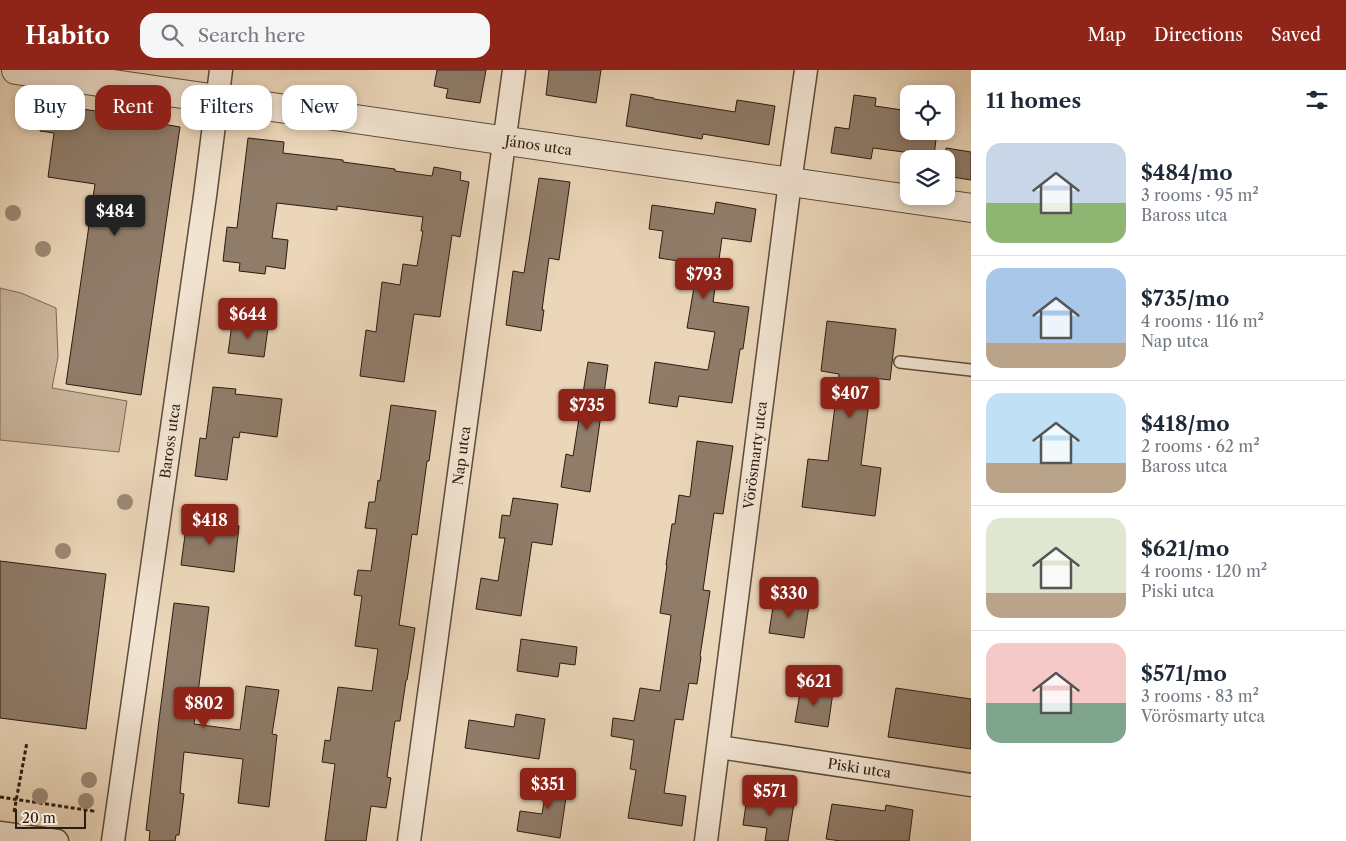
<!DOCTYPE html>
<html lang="en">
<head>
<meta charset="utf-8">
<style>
  :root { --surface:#fff; --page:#f6f6f7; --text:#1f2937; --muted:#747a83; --line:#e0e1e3; --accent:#8f2418 }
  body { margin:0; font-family:"Libre Caslon Text",serif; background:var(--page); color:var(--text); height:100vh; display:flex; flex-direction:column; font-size:19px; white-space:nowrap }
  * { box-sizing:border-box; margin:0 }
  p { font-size:16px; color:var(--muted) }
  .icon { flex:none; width:28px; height:28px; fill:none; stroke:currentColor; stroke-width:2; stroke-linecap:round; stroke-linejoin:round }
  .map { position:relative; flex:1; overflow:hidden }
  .side { display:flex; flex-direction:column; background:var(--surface); width:375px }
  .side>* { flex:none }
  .top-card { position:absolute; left:15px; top:15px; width:475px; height:45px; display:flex; gap:10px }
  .fabs { position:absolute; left:900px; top:15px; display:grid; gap:10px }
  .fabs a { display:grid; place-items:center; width:55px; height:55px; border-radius:10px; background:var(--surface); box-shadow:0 2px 8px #0003; font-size:25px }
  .scale { position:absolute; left:15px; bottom:12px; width:71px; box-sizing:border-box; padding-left:5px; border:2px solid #2c1b12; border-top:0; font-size:14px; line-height:18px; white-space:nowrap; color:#2c1b12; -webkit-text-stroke:4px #f2e4d2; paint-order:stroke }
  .price { position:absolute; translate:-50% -42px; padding:0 11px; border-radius:5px; background:var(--accent); color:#fff; font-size:16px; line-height:32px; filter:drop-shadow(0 1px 2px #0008) }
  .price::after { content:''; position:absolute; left:50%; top:30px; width:15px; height:11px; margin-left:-8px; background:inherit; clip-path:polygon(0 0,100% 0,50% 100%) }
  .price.selected { background:#222; color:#fff }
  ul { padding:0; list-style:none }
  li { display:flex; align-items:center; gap:15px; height:125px; padding:0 15px }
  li+li { border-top:1px solid var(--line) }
  li span { display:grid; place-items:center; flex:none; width:140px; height:100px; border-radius:15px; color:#555 }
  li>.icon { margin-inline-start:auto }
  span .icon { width:60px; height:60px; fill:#fffc; stroke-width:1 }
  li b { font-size:21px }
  h2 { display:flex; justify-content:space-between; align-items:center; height:60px; padding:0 15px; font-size:21px }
  .tag { padding:0 18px; border-radius:15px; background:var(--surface); box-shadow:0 2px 8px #0003; font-size:18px; line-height:45px }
  .tag.selected { background:var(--accent); color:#fff }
  header { display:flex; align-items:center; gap:30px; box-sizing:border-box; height:70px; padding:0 25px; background:var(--accent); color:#fff }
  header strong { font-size:24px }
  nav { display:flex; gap:28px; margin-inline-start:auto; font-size:18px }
  .search { width:350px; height:45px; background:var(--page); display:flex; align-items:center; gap:12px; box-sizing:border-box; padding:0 18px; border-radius:15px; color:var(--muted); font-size:19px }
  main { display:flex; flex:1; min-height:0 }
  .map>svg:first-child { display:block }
</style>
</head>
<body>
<header>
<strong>Habito</strong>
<div class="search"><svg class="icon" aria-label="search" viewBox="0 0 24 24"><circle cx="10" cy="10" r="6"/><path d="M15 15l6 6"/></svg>Search here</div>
<nav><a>Map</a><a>Directions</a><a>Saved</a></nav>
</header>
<main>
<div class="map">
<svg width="971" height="771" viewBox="0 0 971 771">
  <rect width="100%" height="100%" fill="#ebd6b9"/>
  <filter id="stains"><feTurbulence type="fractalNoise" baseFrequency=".004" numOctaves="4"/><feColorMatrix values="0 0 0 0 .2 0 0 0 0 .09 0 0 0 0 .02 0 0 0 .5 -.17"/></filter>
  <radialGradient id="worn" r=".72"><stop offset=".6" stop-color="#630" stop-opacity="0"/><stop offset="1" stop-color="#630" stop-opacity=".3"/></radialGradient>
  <!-- green -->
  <path fill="#cbb69d" stroke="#7c6858" d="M 0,218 L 21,223 L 56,238 L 58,287 L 52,318 L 127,331 L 119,382 L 0,370 Z"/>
  <!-- building -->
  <g fill="#8f7c69" stroke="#2c1b12">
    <path d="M 437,0 L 486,0 L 480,33 L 446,28 L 448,19 L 434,16 Z"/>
    <path d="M 549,0 L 601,0 L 596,33 L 546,25 Z"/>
    <path d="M 631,24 L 654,28 L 654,29 L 735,42 L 737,30 L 775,36 L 769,75 L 703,64 L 702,69 L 626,56 Z"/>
    <path d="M 854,25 L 876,28 L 875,36 L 909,41 L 909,61 L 937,61 L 934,86 L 873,78 L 871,89 L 831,83 L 835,57 L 849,59 Z"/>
    <path d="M 44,34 L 111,43 L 111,45 L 180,57 L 141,325 L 66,314 L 95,114 L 48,107 L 54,63 L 40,61 Z"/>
    <path d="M 248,68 L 284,72 L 283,83 L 343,90 L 343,92 L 395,99 L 395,101 L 432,106 L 434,97 L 461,102 L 460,110 L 469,112 L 460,167 L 452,165 L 440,247 L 414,244 L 404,312 L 360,306 L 366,260 L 376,262 L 382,212 L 400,215 L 403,194 L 417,196 L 423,161 L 421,161 L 423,147 L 337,136 L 337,140 L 277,133 L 272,168 L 288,170 L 285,199 L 266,196 L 265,204 L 239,201 L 240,193 L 223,191 L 227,157 L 237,158 Z"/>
    <path d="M 946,78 L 971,82 L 971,110 L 946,106 Z"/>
    <path d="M 539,108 L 570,112 L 559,190 L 549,188 L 542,240 L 544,240 L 541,261 L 506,255 L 513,201 L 524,203 Z"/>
    <path d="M 716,132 L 756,139 L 751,172 L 722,168 L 713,232 L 749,237 L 743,279 L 740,279 L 732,333 L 679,326 L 677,337 L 649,333 L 655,292 L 708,300 L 715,262 L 687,258 L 698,194 L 659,188 L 663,161 L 649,159 L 652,135 L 714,144 Z"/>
    <path d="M 827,251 L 896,259 L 890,310 L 872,308 L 861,395 L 881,398 L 875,446 L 802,437 L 808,389 L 828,391 L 839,304 L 821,301 Z"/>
    <path d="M 232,254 L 268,258 L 264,287 L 228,283 Z"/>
    <path d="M 588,292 L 608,295 L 590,422 L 561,417 L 566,384 L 573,386 Z"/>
    <path d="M 213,317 L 236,319 L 235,324 L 282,329 L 277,367 L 240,362 L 239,368 L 233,367 L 227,410 L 195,406 L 200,368 L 206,369 Z"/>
    <path d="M 391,335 L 436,341 L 429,391 L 427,391 L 417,465 L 412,464 L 399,555 L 415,558 L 407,610 L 406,610 L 400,651 L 395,651 L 387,707 L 391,708 L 386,738 L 371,736 L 366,771 L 325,771 L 335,694 L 322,692 L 325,670 L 330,671 L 338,617 L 372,621 L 378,579 L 355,576 L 362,526 L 354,525 L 358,500 L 371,501 L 377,459 L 365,458 L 369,432 L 375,432 L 378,410 L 380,411 Z"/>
    <path d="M 697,371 L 733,376 L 723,444 L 714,443 L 703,520 L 710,521 L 700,586 L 701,587 L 697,614 L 689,613 L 683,650 L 675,649 L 664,723 L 686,726 L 682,756 L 628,748 L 636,700 L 630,699 L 634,670 L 611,666 L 613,648 L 634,651 L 640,618 L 660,621 L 671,545 L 660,543 L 667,495 L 666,495 L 672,454 L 675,454 L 679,425 L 690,427 Z"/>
    <path d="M 513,428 L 558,434 L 552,475 L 532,472 L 521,546 L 476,539 L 481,508 L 498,511 L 505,468 L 499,468 L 502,445 L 510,446 Z"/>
    <path d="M 187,450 L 239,456 L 234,502 L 181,495 Z"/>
    <path d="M 0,491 L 106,504 L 86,659 L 0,648 Z"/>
    <path d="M 774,530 L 809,536 L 804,568 L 769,563 Z"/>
    <path d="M 174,533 L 209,537 L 194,654 L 240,660 L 246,616 L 279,620 L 272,664 L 277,665 L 269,737 L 238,733 L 243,689 L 184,682 L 180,723 L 184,724 L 179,765 L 176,765 L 175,771 L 149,771 L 150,761 L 146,760 L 159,650 Z"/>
    <path d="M 521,569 L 577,577 L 575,595 L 560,593 L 558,607 L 517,601 Z"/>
    <path d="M 801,617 L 833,622 L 828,657 L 795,652 Z"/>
    <path d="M 896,618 L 971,629 L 971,679 L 888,667 Z"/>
    <path d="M 516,644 L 545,649 L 539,689 L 465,678 L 469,650 L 514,657 Z"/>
    <path d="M 549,704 L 569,707 L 560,768 L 517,761 L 520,741 L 542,744 Z"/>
    <path d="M 747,727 L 794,733 L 788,771 L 765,771 L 767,758 L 743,755 Z"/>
    <path d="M 832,734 L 885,741 L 886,735 L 913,740 L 909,771 L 841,771 L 826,769 Z"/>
  </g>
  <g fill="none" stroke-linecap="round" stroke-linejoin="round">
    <defs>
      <path id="service" d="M 900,292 L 971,300"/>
      <g id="minor">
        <path id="s1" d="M 719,677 L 971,715"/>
        <path d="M 0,763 L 57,771"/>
        <path id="s2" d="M 113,771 L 205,126 L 221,0"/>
        <path id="s3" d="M 409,771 L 514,0"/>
        <path id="s4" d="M 706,771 L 790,112 L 806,0"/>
      </g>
      <g id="tertiary">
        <path id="s5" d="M 16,0 L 971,138"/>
      </g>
    </defs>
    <!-- service casing -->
    <use href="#service" stroke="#5c4a3c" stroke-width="14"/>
    <!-- minor casing -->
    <use href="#minor" stroke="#5c4a3c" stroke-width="25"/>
    <!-- tertiary casing -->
    <use href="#tertiary" stroke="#5c4a3c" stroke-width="30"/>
    <!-- path -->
    <g stroke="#2c1b12" stroke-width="3" stroke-dasharray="4 2.5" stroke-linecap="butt">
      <path d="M 0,727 L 93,741 L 93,739"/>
      <path d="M 14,742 L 27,672"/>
    </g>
    <!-- service -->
    <use href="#service" stroke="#f2e4d2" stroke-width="11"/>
    <!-- minor -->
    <use href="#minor" stroke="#f2e4d2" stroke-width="22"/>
    <!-- tertiary -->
    <use href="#tertiary" stroke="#f2e4d2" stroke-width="28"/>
  </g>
  <!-- trees -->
  <g fill="#9c8974">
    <circle cx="13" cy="143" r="8"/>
    <circle cx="43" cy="179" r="8"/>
    <circle cx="125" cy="432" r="8"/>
    <circle cx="63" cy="481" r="8"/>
    <circle cx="89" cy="710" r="8"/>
    <circle cx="40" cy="726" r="8"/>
    <circle cx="86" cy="731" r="8"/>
  </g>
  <g text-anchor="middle" stroke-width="4" stroke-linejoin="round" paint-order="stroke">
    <!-- street labels -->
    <g font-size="14" fill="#2c1b12" stroke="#f2e4d2">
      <text dy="5" stroke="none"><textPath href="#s5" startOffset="528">János utca</textPath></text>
      <text dy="5" stroke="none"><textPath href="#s2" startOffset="404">Baross utca</textPath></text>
      <text dy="5" stroke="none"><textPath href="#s4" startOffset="389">Vörösmarty utca</textPath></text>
      <text dy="5" stroke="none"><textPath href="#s3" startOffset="389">Nap utca</textPath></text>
      <text dy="5" stroke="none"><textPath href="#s1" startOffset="142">Piski utca</textPath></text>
    </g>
  </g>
  <rect width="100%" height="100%" filter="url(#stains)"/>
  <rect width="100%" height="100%" fill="url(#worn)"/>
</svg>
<div class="fabs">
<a><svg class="icon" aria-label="locate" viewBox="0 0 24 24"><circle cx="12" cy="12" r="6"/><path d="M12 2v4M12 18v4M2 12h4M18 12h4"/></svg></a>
<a><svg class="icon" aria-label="layers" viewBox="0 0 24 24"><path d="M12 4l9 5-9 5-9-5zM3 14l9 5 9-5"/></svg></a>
</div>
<div class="scale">20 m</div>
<b class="price selected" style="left:115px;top:167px">$484</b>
<b class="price" style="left:704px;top:230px">$793</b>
<b class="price" style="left:248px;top:270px">$644</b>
<b class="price" style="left:850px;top:349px">$407</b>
<b class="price" style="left:587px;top:361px">$735</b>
<b class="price" style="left:210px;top:476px">$418</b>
<b class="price" style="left:789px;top:549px">$330</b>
<b class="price" style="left:814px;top:637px">$621</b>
<b class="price" style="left:204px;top:659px">$802</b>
<b class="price" style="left:548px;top:740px">$351</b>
<b class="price" style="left:770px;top:747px">$571</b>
<div class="top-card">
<a class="tag">Buy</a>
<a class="tag selected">Rent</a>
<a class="tag">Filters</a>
<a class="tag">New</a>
</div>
</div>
<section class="side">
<h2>11 homes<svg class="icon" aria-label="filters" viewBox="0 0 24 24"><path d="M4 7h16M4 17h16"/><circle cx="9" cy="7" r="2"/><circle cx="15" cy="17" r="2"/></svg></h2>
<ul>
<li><span style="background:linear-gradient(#c9d6e8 60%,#8fb573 0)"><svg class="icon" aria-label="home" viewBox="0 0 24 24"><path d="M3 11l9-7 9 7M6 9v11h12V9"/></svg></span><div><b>$484/mo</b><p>3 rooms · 95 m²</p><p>Baross utca</p></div></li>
<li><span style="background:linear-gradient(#a9c7e8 75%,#b9a48a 0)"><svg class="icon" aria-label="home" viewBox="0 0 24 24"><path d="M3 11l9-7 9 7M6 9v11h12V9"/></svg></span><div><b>$735/mo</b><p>4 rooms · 116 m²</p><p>Nap utca</p></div></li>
<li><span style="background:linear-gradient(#bfe0f5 70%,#b9a48a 0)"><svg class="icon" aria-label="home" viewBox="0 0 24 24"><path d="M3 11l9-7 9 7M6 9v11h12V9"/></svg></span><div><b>$418/mo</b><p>2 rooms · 62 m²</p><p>Baross utca</p></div></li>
<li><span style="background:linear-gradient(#dfe7d0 75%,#b9a48a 0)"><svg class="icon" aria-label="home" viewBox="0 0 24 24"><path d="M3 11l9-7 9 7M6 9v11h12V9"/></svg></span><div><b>$621/mo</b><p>4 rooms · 120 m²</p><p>Piski utca</p></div></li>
<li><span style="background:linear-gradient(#f6c9c9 60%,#7fa58c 0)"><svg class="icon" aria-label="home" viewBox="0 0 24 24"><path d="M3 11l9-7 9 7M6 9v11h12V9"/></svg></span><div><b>$571/mo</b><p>3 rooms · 83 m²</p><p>Vörösmarty utca</p></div></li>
</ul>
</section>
</main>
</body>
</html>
